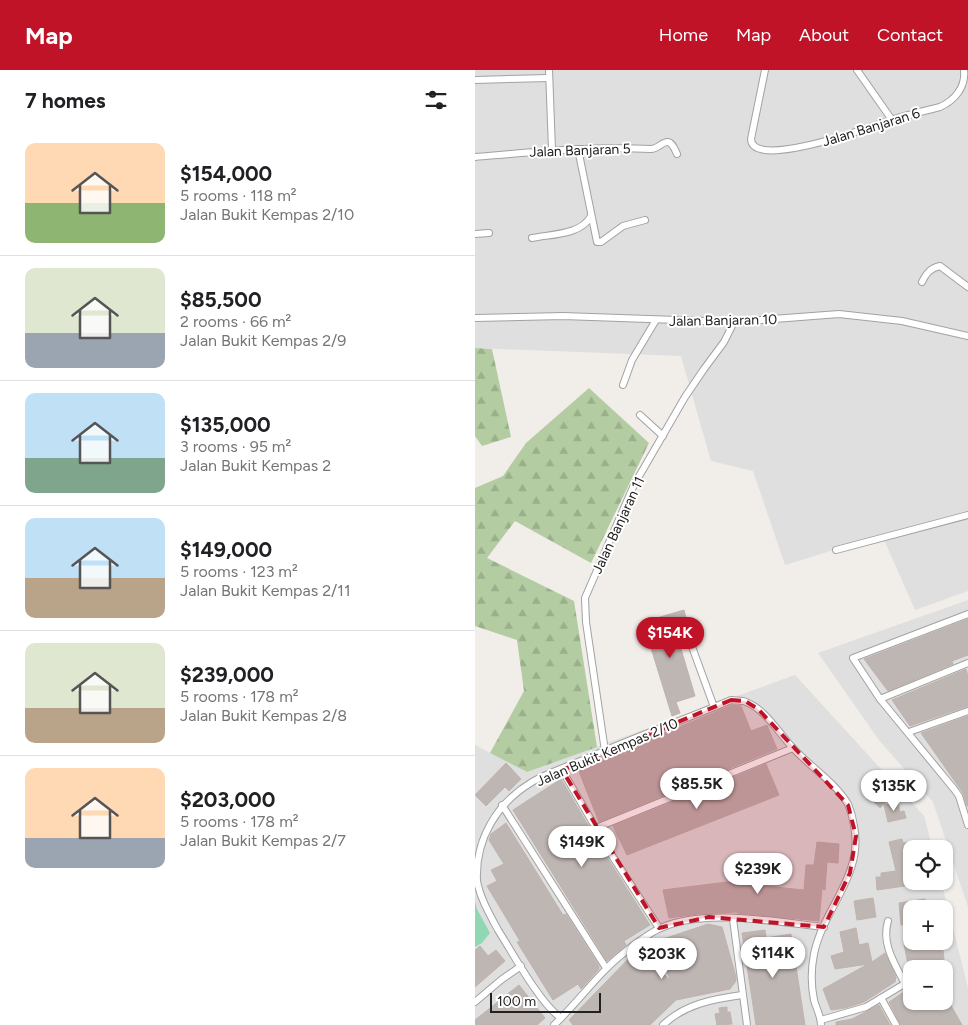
<!DOCTYPE html>
<html lang="en">
<head>
<meta charset="utf-8">
<style>
  :root { --surface:#fff; --page:#f6f6f6; --text:#202124; --muted:#757577; --line:#e0e0e0; --accent:#c01328 }
  body { margin:0; font-family:Figtree,sans-serif; background:var(--page); color:var(--text); height:100vh; display:flex; flex-direction:column; font-size:19px; white-space:nowrap }
  * { box-sizing:border-box; margin:0 }
  p { font-size:16px; color:var(--muted) }
  .icon { flex:none; width:28px; height:28px; fill:none; stroke:currentColor; stroke-width:2; stroke-linecap:round; stroke-linejoin:round }
  .map { position:relative; flex:1; overflow:hidden }
  .drawer { display:flex; flex-direction:column; background:var(--surface); width:475px }
  .drawer>* { flex:none }
  .fabs { position:absolute; left:428px; top:770px; display:grid; gap:10px }
  .fabs a { display:grid; place-items:center; width:50px; height:50px; border-radius:10px; background:var(--surface); box-shadow:0 1px 4px #0004; font-size:25px }
  .scale { position:absolute; left:15px; bottom:12px; width:111px; box-sizing:border-box; padding-left:5px; border:2px solid #212121; border-top:0; font-size:14px; line-height:18px; white-space:nowrap; color:#212121; -webkit-text-stroke:4px #fff; paint-order:stroke }
  .price { position:absolute; translate:-50% -42px; padding:0 11px; border-radius:18px; background:#fff; color:#222; font-size:16px; line-height:32px; filter:drop-shadow(0 1px 2px #0008) }
  .price::after { content:''; position:absolute; left:50%; top:30px; width:15px; height:11px; margin-left:-8px; background:inherit; clip-path:polygon(0 0,100% 0,50% 100%) }
  .price.current { background:var(--accent); color:#fff }
  ul { padding:0; list-style:none }
  li { display:flex; align-items:center; gap:15px; height:125px; padding:0 25px }
  li+li { border-top:1px solid var(--line) }
  li span { display:grid; place-items:center; flex:none; width:140px; height:100px; border-radius:10px; color:#555 }
  li>.icon { margin-inline-start:auto }
  span .icon { width:60px; height:60px; fill:#fffc; stroke-width:1 }
  li b { font-size:21px }
  h2 { display:flex; justify-content:space-between; align-items:center; height:60px; padding:0 25px; font-size:21px }
  header { display:flex; align-items:center; gap:30px; box-sizing:border-box; height:70px; padding:0 25px; background:var(--accent); color:#fff }
  header strong { font-size:24px }
  nav { display:flex; gap:28px; margin-inline-start:auto; font-size:18px }
  main { display:flex; flex:1; min-height:0 }
  .map>svg:first-child { display:block }
</style>
</head>
<body>
<header>
<strong>Map</strong>
<nav><a>Home</a><a>Map</a><a>About</a><a>Contact</a></nav>
</header>
<main>
<section class="drawer">
<h2>7 homes<svg class="icon" aria-label="filters" viewBox="0 0 24 24"><path d="M4 7h16M4 17h16"/><circle cx="9" cy="7" r="2"/><circle cx="15" cy="17" r="2"/></svg></h2>
<ul>
<li><span style="background:linear-gradient(#ffd9b3 60%,#8fb573 0)"><svg class="icon" aria-label="home" viewBox="0 0 24 24"><path d="M3 11l9-7 9 7M6 9v11h12V9"/></svg></span><div><b>$154,000</b><p>5 rooms · 118 m²</p><p>Jalan Bukit Kempas 2/10</p></div></li>
<li><span style="background:linear-gradient(#dfe7d0 65%,#9aa5b1 0)"><svg class="icon" aria-label="home" viewBox="0 0 24 24"><path d="M3 11l9-7 9 7M6 9v11h12V9"/></svg></span><div><b>$85,500</b><p>2 rooms · 66 m²</p><p>Jalan Bukit Kempas 2/9</p></div></li>
<li><span style="background:linear-gradient(#bfe0f5 65%,#7fa58c 0)"><svg class="icon" aria-label="home" viewBox="0 0 24 24"><path d="M3 11l9-7 9 7M6 9v11h12V9"/></svg></span><div><b>$135,000</b><p>3 rooms · 95 m²</p><p>Jalan Bukit Kempas 2</p></div></li>
<li><span style="background:linear-gradient(#bfe0f5 60%,#b9a48a 0)"><svg class="icon" aria-label="home" viewBox="0 0 24 24"><path d="M3 11l9-7 9 7M6 9v11h12V9"/></svg></span><div><b>$149,000</b><p>5 rooms · 123 m²</p><p>Jalan Bukit Kempas 2/11</p></div></li>
<li><span style="background:linear-gradient(#dfe7d0 65%,#b9a48a 0)"><svg class="icon" aria-label="home" viewBox="0 0 24 24"><path d="M3 11l9-7 9 7M6 9v11h12V9"/></svg></span><div><b>$239,000</b><p>5 rooms · 178 m²</p><p>Jalan Bukit Kempas 2/8</p></div></li>
<li><span style="background:linear-gradient(#ffd9b3 70%,#9aa5b1 0)"><svg class="icon" aria-label="home" viewBox="0 0 24 24"><path d="M3 11l9-7 9 7M6 9v11h12V9"/></svg></span><div><b>$203,000</b><p>5 rooms · 178 m²</p><p>Jalan Bukit Kempas 2/7</p></div></li>
</ul>
</section>
<div class="map">
<svg width="493" height="955" viewBox="0 0 493 955">
  <defs>
    <pattern id="forest-firs" width="22" height="20" patternUnits="userSpaceOnUse" patternTransform="scale(1.25)"><rect width="22" height="20" fill="#b3cca2"/><path d="M5 1l3.5 6h-7zM16 11l3.5 6h-7z" fill="#9aaf8b"/></pattern>
  </defs>
  <rect width="100%" height="100%" fill="#f1ede9"/>
  <!-- residential -->
  <g fill="#dfdfdf" fill-rule="evenodd">
    <path d="M 0,0 L 493,0 L 493,521 L 440,540 L 407,465 L 310,495 L 278,401 L 236,391 L 206,286 L 0,278 Z"/>
    <path d="M 493,530 L 493,837 L 458,732 L 404,670 L 343,583 Z"/>
    <path d="M 320,605 L 449,746 L 458,779 L 436,779 L 436,811 L 466,811 L 493,918 L 493,955 L 0,955 L 0,675 L 52,702 ZM 436,839 L 469,839 L 469,871 L 436,871 ZM 436,899 L 469,899 L 469,931 L 436,931 Z"/>
  </g>
  <!-- forest -->
  <g fill="url(#forest-firs)">
    <path d="M 0,278 L 17,279 L 36,367 L 7,376 L 0,366 Z"/>
    <path d="M 114,318 L 174,373 L 116,493 L 40,451 L 12,488 L 99,531 L 122,677 L 52,702 L 15,683 L 49,621 L 42,570 L 0,556 L 0,418 L 28,406 L 51,373 Z"/>
  </g>
  <!-- pitch -->
  <path fill="#8fd8b3" d="M 0,831 L 2,839 L 15,863 L 7,873 L 0,877 Z"/>
  <!-- building -->
  <g fill="#beb6b2" stroke="#c1b3ad">
    <path d="M 209,540 L 211,548 L 207,547 L 198,552 L 220,626 L 201,632 L 205,643 L 197,646 L 168,552 Z"/>
    <path d="M 493,549 L 493,585 L 477,591 L 478,594 L 413,621 L 389,589 Z"/>
    <path d="M 491,599 L 493,606 L 493,636 L 435,656 L 417,630 Z"/>
    <path d="M 257,635 L 266,636 L 276,661 L 292,655 L 302,679 L 124,752 L 103,699 Z"/>
    <path d="M 493,646 L 493,736 L 492,736 L 488,723 L 446,663 Z"/>
    <path d="M 31,693 L 46,709 L 34,721 L 30,717 L 11,736 L 0,725 Z"/>
    <path d="M 291,694 L 304,725 L 152,785 L 138,756 Z"/>
    <path d="M 86,709 L 130,784 L 175,855 L 149,871 L 151,875 L 132,891 L 38,740 Z"/>
    <path d="M 399,712 L 402,714 L 404,712 L 417,725 L 405,738 L 389,722 Z"/>
    <path d="M 423,732 L 425,742 L 429,741 L 431,748 L 413,752 L 409,735 Z"/>
    <path d="M 31,753 L 88,845 L 91,844 L 124,896 L 124,899 L 106,919 L 103,914 L 78,930 L 42,872 L 45,871 L 12,816 L 22,811 L 16,800 L 29,794 L 14,770 L 16,764 Z"/>
    <path d="M 427,769 L 428,773 L 435,772 L 436,776 L 436,788 L 427,791 L 430,816 L 402,820 L 401,807 L 406,807 L 406,803 L 421,801 L 414,772 Z"/>
    <path d="M 342,772 L 364,774 L 363,793 L 352,792 L 350,820 L 347,819 L 344,851 L 262,843 L 262,842 L 223,844 L 194,848 L 188,820 L 252,812 L 329,820 L 331,795 L 339,795 Z"/>
    <path d="M 398,828 L 401,847 L 382,850 L 379,831 Z"/>
    <path d="M 450,829 L 452,839 L 436,839 L 436,854 L 426,855 L 424,833 Z"/>
    <path d="M 233,854 L 247,857 L 261,907 L 261,911 L 255,919 L 201,930 L 175,955 L 98,955 L 94,950 L 163,879 L 195,910 L 182,871 Z"/>
    <path d="M 381,858 L 384,875 L 393,873 L 397,892 L 410,883 L 421,907 L 420,912 L 389,932 L 370,938 L 356,940 L 348,919 L 393,894 L 360,899 L 356,886 L 369,882 L 365,862 Z"/>
    <path d="M 290,860 L 291,868 L 316,864 L 330,955 L 281,955 L 267,863 Z"/>
    <path d="M 436,868 L 436,871 L 467,871 L 469,890 L 454,891 L 454,890 L 433,894 L 428,869 Z"/>
    <path d="M 5,876 L 13,886 L 21,880 L 30,891 L 0,917 L 0,880 Z"/>
    <path d="M 44,915 L 70,948 L 62,955 L 0,955 L 0,950 Z"/>
    <path d="M 436,917 L 436,931 L 469,931 L 469,923 L 487,955 L 426,955 L 414,932 Z"/>
    <path d="M 404,935 L 415,955 L 361,955 L 361,952 L 377,949 Z"/>
    <path d="M 252,937 L 252,942 L 255,942 L 257,954 L 242,955 L 240,944 L 245,943 L 244,938 Z"/>
  </g>
  <g fill="none" stroke-linecap="round" stroke-linejoin="round">
    <defs>
      <g id="minor">
        <path d="M 74,0 L 77,80"/>
        <path d="M 290,0 L 276,69 C 277,101 398,56 416,50 C 433,45 449,41 465,37 C 480,30 491,17 489,0"/>
        <path d="M 382,0 L 417,50"/>
        <path d="M 0,10 L 74,8"/>
        <path d="M 103,79 L 122,172 L 126,172 L 148,156 L 170,150"/>
        <path d="M 0,87 C 59,82 117,76 176,79 C 183,79 188,71 193,72 C 198,73 200,80 202,84"/>
        <path d="M 0,164 L 14,163"/>
        <path d="M 57,168 C 77,164 106,165 116,146"/>
        <path d="M 447,212 C 451,204 455,198 465,196 L 493,217"/>
        <path d="M 0,248 L 88,246 L 259,252 L 364,244 L 427,251 L 493,266"/>
        <path d="M 148,315 L 157,290 L 181,250"/>
        <path d="M 165,345 L 188,366"/>
        <path d="M 361,480 L 493,445"/>
        <path d="M 493,544 L 378,588 L 405,629 L 479,719 L 484,726 L 493,755"/>
        <path d="M 208,552 L 239,637"/>
        <path d="M 405,629 L 493,593"/>
        <path d="M 434,662 L 493,641"/>
        <path d="M 130,681 L 111,552 L 110,528 L 159,415 L 210,327 L 229,299 L 249,272 L 259,252"/>
        <path d="M 87,700 L 136,784 L 184,858"/>
        <path d="M 27,735 L 131,898"/>
        <path d="M 121,758 L 318,678"/>
        <path d="M 258,849 L 272,955"/>
        <path d="M 413,851 C 406,874 420,894 430,914"/>
        <path d="M 406,928 L 421,955"/>
        <path d="M 0,932 L 26,910 L 46,896"/>
        <path d="M 86,948 C 66,935 37,882 23,860 C 15,845 5,828 2,811 C 0,769 22,733 57,712 C 74,702 94,696 113,688 C 160,667 209,650 256,630 C 261,631 267,630 271,632 C 291,640 303,662 317,677 C 335,697 359,711 373,734 C 376,741 378,749 379,756 C 389,805 348,839 339,884 C 336,899 336,915 339,930 C 341,938 346,946 346,955"/>
        <path d="M 346,950 L 391,937 L 436,910"/>
        <path d="M 79,955 C 98,937 113,917 131,899 C 141,888 173,863 186,858 C 229,838 302,852 349,857"/>
        <path d="M 188,955 C 210,934 238,929 267,925"/>
      </g>
    </defs>
    <!-- minor casing -->
    <use href="#minor" stroke="#a2a2a2" stroke-width="8"/>
    <!-- minor -->
    <use href="#minor" stroke="#fff" stroke-width="6"/>
  </g>
  <!-- marked area -->
  <path fill="#c01328" fill-opacity="0.2" stroke="#c01328" stroke-width="4" stroke-dasharray="10 6" stroke-linejoin="round" d="M 256,630 L 270,631 L 283,639 L 373,735 L 381,766 L 375,803 L 349,857 L 234,847 L 184,858 L 87,700 Z"/>
  <g text-anchor="middle" stroke-width="4" stroke-linejoin="round" paint-order="stroke">
    <!-- street labels -->
    <g font-size="14" fill="#212121" stroke="#fff">
      <text transform="translate(396 57) rotate(-17)" y="5">Jalan Banjaran 6</text>
      <text transform="translate(105 80) rotate(-2)" y="5">Jalan Banjaran 5</text>
      <text transform="translate(248 250) rotate(-1)" y="5">Jalan Banjaran 10</text>
      <text transform="translate(143 455) rotate(-65)" y="5">Jalan Banjaran 11</text>
      <text transform="translate(132 682) rotate(-23)" y="5">Jalan Bukit Kempas 2/10</text>
    </g>
  </g>
</svg>
<div class="fabs">
<a><svg class="icon" aria-label="locate" viewBox="0 0 24 24"><circle cx="12" cy="12" r="6"/><path d="M12 2v4M12 18v4M2 12h4M18 12h4"/></svg></a>
<a>+</a>
<a>−</a>
</div>
<div class="scale">100 m</div>
<b class="price current" style="left:195px;top:589px">$154K</b>
<b class="price" style="left:222px;top:740px">$85.5K</b>
<b class="price" style="left:419px;top:742px">$135K</b>
<b class="price" style="left:107px;top:798px">$149K</b>
<b class="price" style="left:283px;top:825px">$239K</b>
<b class="price" style="left:298px;top:909px">$114K</b>
<b class="price" style="left:187px;top:910px">$203K</b>
</div>
</main>
</body>
</html>
